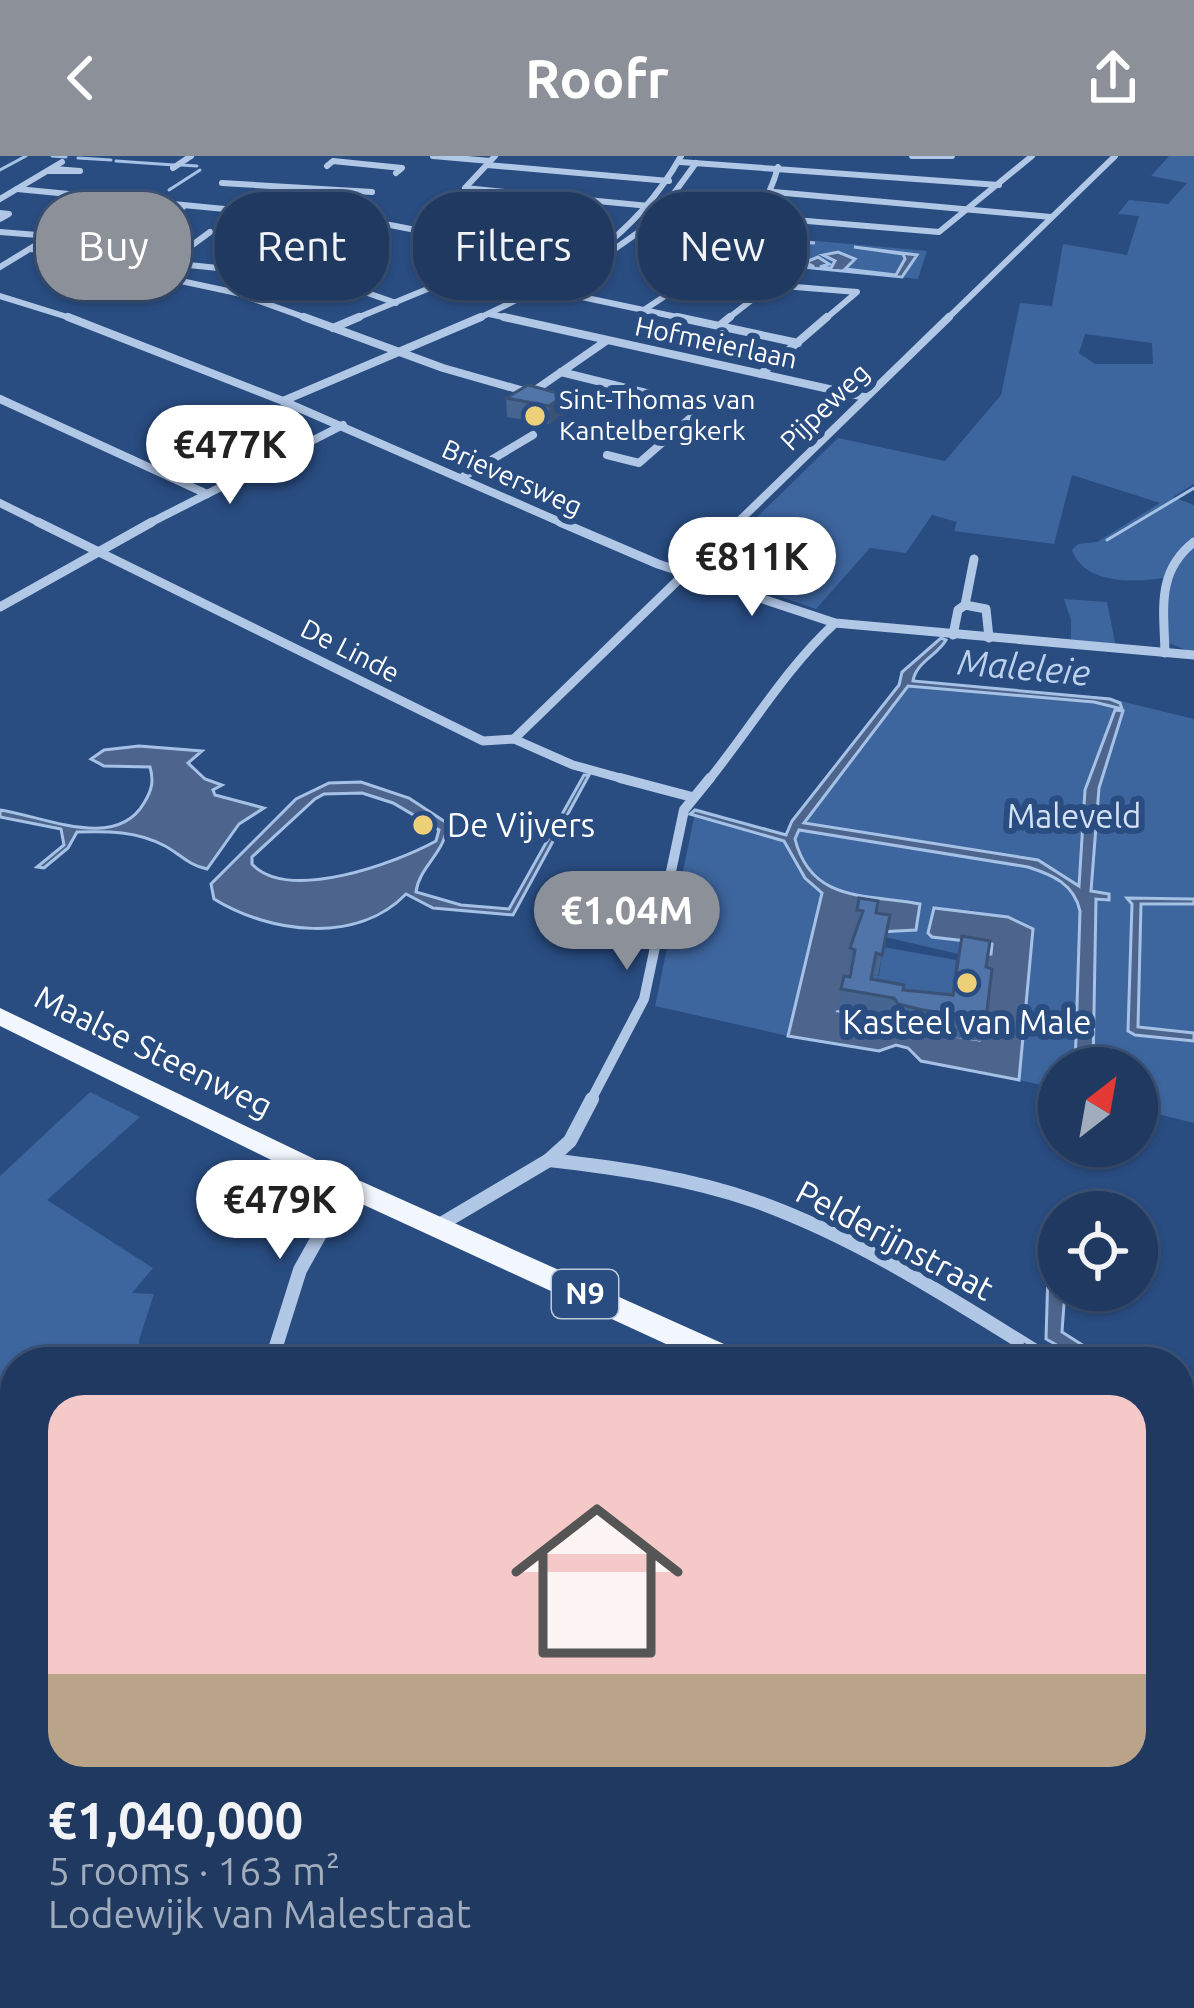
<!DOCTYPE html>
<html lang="en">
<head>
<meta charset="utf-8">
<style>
  :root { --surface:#1f3961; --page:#2c446a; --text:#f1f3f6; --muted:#a1acbd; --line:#3c5376; --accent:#8c9099 }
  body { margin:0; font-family:Ubuntu,sans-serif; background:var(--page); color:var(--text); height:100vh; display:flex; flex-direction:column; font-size:45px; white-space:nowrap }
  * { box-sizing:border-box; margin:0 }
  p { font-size:39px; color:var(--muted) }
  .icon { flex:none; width:66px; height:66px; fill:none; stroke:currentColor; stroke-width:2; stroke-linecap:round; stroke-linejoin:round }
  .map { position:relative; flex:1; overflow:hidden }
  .sheet { position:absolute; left:0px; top:1191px; width:1194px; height:663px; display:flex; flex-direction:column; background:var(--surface); border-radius:48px 48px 0 0; box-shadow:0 3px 9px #0004,0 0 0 3px var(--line) }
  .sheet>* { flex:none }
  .hud { position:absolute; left:36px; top:36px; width:1122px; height:108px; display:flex; gap:24px }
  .needle { width:78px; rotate:31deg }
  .tools { position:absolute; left:1038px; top:891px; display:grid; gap:24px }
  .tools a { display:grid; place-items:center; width:120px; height:120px; border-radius:50%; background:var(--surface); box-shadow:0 3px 9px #0004,0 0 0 3px var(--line); font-size:60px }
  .price { position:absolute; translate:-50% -102px; padding:0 27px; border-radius:42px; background:#fff; color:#222; font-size:39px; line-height:78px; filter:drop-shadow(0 3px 6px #0008) }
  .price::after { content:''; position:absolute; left:50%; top:72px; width:36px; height:27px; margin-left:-18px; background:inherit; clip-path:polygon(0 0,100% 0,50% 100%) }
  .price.selected { background:var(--accent); color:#fff }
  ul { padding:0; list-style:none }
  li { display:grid; align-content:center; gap:24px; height:636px; padding:0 48px }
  li span { display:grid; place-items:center; height:372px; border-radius:36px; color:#555 }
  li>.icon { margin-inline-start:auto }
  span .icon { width:216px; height:216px; fill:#fffc; stroke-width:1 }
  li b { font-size:51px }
  .chip { padding:0 42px; border-radius:48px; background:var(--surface); box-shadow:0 3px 9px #0004,0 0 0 3px var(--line); font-size:42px; line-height:108px }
  .chip.selected { background:var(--accent); color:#fff }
  header { display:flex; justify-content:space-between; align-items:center; height:156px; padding:0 48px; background:var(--accent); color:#fff; font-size:54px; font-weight:700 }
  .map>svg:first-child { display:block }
</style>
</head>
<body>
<header><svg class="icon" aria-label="back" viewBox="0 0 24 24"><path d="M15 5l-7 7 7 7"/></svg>Roofr<svg class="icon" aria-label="share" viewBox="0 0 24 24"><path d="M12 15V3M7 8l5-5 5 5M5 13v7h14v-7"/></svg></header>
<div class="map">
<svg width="1194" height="1852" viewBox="0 0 1194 1852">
  <rect width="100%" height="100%" fill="#294c81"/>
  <!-- green -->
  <g fill="#3d659e" fill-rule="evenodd">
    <path d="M 1169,0 L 1194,0 L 1194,328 L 1173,341 L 1194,349 L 1194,497 L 1169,487 L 1164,422 C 1133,427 1084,428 1072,394 L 1078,388 L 1097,386 L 1160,347 L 1072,319 L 1054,388 L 954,375 L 957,366 L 932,359 L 906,397 L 870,392 L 816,453 L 703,414 L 838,282 L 945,305 L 1001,239 L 1020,147 L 1052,150 L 1063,88 L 1127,99 L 1139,60 L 1118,58 L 1129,44 L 1168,48 L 1187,27 L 1151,20 ZM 1085,178 L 1152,187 L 1153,208 L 1095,208 L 1079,197 Z"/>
    <path d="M 752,79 L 927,95 L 918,123 L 721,104 Z"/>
    <path d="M 1064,443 L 1107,446 L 1116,491 L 1071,488 L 1071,464 Z"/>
    <path d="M 907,526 L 1104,541 L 1194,563 L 1194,967 L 1137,953 L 1137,912 L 1059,912 L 1059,933 L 1019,924 L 1033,774 L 1008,761 L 969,754 L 979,785 L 992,788 L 991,798 L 958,798 L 872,778 L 919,748 L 830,735 L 823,738 L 788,880 L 655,850 L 696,652 L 786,677 Z"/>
    <path d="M 883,791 L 956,804 L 952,840 L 866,845 L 871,819 L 879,820 Z"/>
    <path d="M 90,936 L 140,961 L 47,1044 L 153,1112 L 132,1137 L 154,1138 L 139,1184 L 141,1206 L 15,1206 L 15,1676 L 0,1678 L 0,1020 Z"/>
    <path d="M 1179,1466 L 1194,1472 L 1194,1754 L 1179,1750 Z"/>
    <path d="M 118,1839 L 1111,1839 L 1111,1852 L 111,1852 Z"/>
  </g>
  <!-- water -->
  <g fill="#4d658c" stroke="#a6c1e6" stroke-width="3" fill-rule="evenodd">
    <path d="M 775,83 L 815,87 L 775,86 L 766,106 L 814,111 L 806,106 L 818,101 L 829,108 L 820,111 L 831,112 L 835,105 L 823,99 L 838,96 L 855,103 L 845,113 L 896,119 L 905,103 L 903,98 L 854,91 L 917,99 L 902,121 L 753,106 Z"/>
    <path d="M 941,482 L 946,484 C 937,500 916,506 913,525 L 1110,543 L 1120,547 L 1122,553 L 1094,546 L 908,530 L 804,667 L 1038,704 L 1079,730 L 1085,634 L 1115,554 L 1123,555 L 1099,632 L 1091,735 L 1109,738 L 1109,744 L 1096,743 L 1093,912 L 1075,912 L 1080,755 C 1074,728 1053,719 1028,711 L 799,674 L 795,683 C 811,747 867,738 920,748 L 916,774 L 859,777 L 846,843 L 838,855 L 894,865 L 894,870 L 979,884 L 983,798 L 991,798 L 992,788 L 932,781 L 928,777 L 934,752 L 1008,761 L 1033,773 L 1019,924 L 921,905 L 908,892 L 896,889 L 879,895 L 788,880 L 822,737 L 805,722 L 784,685 L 690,658 L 695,654 L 786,679 L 792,665 L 899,529 L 902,516 Z"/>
    <path d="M 139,590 L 202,595 L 188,607 L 205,623 L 222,629 L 213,634 L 215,639 L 264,652 L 239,668 L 207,713 C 188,709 180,698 165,690 C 137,675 108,675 77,676 L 68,692 L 44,712 L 37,711 L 64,689 L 61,673 L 0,661 L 0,654 C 46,661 116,695 144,647 C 152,634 154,625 150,611 L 104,610 L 91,603 L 104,594 Z"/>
    <path d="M 584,619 L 589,619 L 513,759 L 433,752 L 406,738 C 357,789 269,777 214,743 L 211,728 L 296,643 L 329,627 L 361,626 L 409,642 L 447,667 C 447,696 419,710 416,736 L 461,749 L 509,753 ZM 362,637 L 393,647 L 439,674 L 436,685 C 396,707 288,747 252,708 L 252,701 L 315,643 L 324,638 Z"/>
    <path d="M 1127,742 L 1194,743 L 1194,748 L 1141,748 L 1138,871 L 1194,877 L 1194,885 L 1135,879 L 1128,875 L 1132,748 Z"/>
    <path d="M 1059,1073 L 1059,1134 L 1065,1134 L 1062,1176 L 1092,1195 L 1087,1206 L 1046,1183 L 1049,1083 Z"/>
  </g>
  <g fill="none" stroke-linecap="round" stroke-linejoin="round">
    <!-- stream-far1 -->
    <g stroke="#a6c1e6" stroke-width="3">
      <path d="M 52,0 L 66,1"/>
      <path d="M 78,2 L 111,4"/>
      <path d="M 116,5 L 174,9"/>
      <path d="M 181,9 L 197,10"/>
      <path d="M 0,14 L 26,0"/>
      <path d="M 169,34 L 200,14"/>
      <path d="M 541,60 L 553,47"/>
      <path d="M 552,61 L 563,48"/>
      <path d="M 1107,384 L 1194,332"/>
    </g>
    <!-- stream -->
    <g stroke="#a6c1e6" stroke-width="6">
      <path d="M 0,1459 L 15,1461"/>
      <path d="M 515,1852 L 519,1839"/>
    </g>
    <!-- minor-far5 -->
    <g stroke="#b1c7e6" stroke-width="6">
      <path d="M 433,0 L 490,5"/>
      <path d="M 495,0 L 465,32 L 649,50"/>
      <path d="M 912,0 L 952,0"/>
      <path d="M 680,6 L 999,29"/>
      <path d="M 487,9 L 669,25"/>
      <path d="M 327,10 L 333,5 L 402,12 L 396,17"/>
      <path d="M 173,12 L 191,0"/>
      <path d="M 48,15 L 80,15 L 55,13"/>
      <path d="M 222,27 L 372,36"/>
      <path d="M 17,33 L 390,69 L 580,106"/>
      <path d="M 774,36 L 1051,61"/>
      <path d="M 0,43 L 62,6"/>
      <path d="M 0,57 L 9,58 L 0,63"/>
      <path d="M 265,58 L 298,32"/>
      <path d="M 758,61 L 939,76 L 1032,0"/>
      <path d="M 158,66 L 183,51"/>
      <path d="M 356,66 L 302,114 L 396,147"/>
      <path d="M 0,76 L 50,80"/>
      <path d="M 30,93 L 218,112 L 236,110 L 257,93 L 317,99"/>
      <path d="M 322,94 L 355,107 L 322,121"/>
      <path d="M 106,101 L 149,71"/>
      <path d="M 0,111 L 110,44"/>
      <path d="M 181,125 L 237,137 L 312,164"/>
      <path d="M 116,131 L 168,107 L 210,76"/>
      <path d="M 539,132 L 691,164"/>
      <path d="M 555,135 L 653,66 L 696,7"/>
      <path d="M 0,140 L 77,164"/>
      <path d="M 644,154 C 702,115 759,82 778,11"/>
      <path d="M 489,158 L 518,164"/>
      <path d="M 352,164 L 442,127 L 508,92"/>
      <path d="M 475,164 C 562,123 633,86 681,0"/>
      <path d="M 726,164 L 771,129 L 857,136 L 824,164"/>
      <path d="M 946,164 L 1115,0"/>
    </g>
    <!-- minor-far4 -->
    <g stroke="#b1c7e6" stroke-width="8">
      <path d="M 68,161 L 283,245 L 567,369"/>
      <path d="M 304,161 L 443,212 L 531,237 L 606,185"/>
      <path d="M 504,161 L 865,241"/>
      <path d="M 677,161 L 798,187"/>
      <path d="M 719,170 L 730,161"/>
      <path d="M 333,172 L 359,161"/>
      <path d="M 561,216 L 703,251 L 639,307 L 607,299"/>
      <path d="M 761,218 L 827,161"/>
      <path d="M 0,243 L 207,338"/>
      <path d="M 283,245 L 481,161"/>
      <path d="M 461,322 L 533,279"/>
      <path d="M 0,347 L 44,369"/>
      <path d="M 146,369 L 343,269"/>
      <path d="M 735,369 L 949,161"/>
    </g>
    <!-- minor-far3 -->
    <g stroke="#b1c7e6" stroke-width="9">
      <path d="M 38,366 L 483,585 L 514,583 L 573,609 L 631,625"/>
      <path d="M 560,366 L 658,408 L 835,467 L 1194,499"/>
      <path d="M 965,449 L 974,403"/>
      <path d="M 0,451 L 152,366"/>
      <path d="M 953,479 L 958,454 L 965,449 L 986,453 L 989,482"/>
      <path d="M 1165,497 C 1164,453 1156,416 1194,386"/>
      <path d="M 514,583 L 738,366"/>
      <path d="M 708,625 C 751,572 785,513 835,467"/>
    </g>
    <!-- minor-far2 -->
    <g stroke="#b1c7e6" stroke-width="10">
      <path d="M 620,622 L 692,641"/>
      <path d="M 590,946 L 644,843 L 684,654 L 710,622"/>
    </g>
    <!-- minor-far1 -->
    <g stroke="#b1c7e6" stroke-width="14">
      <path d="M 549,1004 C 619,1012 689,1022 755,1045 C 862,1083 957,1147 1053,1206"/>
      <path d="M 436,1071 L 549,1004 L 570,985 L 592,943"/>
      <path d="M 271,1206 L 300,1114 L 347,1030"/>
      <path d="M 1179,1251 L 1194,1251"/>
      <path d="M 1179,1288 L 1194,1299"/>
    </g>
    <!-- minor -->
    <g stroke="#b1c7e6" stroke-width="16">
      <path d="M 75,1852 L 81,1839"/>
      <path d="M 1078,1852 L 1079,1839"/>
    </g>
    <!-- primary -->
    <g fill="#f2f6fd" fill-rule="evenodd">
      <path d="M 0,852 L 356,1023 L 744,1197 L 748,1206 L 705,1206 L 338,1037 L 0,870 Z"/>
      <path d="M 1179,1394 L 1194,1400 L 1194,1432 L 1179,1426 Z"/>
    </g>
  </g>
  <!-- wall -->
  <g fill="#466591">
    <path d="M 565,239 L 566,258 L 549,268 L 507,261 L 506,242 Z"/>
    <path d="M 859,742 L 876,757 L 890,759 L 878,820 L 871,819 L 871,823 L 903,834 L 951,839 L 962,780 L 986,811 L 986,863 L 980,885 L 918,876 L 893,869 L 889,864 L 837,854 L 844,820 L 850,821 L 851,815 L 846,814 L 850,792 L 855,776 L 853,776 Z"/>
  </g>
  <!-- shaded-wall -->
  <path fill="#395276" d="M 565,239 L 566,258 L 549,268 L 549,250 Z"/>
  <!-- building -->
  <g fill="#5175a9" stroke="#395276" stroke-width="3">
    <path d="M 528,229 L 565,239 L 549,250 L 506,242 Z"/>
    <path d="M 859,742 L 878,745 L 876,757 L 890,759 L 882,799 L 876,797 L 871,823 L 904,829 L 903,834 L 953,839 L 962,780 L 990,785 L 986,811 L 992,813 L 986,863 L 923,854 L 898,848 L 894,842 L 841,833 L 844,820 L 850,821 L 855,794 L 850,792 L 863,755 L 857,754 Z"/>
    <path d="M 1025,1189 L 1042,1201 L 1041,1206 L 1021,1206 Z"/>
  </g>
  <!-- markers -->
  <g fill="#edd078" stroke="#294c81" stroke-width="4.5">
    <circle cx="535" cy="260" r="12"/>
    <circle cx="423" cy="669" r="12"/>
    <circle cx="967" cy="827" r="12"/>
  </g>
  <g text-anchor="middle" stroke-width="12" stroke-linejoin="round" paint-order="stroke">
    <!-- far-street labels -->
    <g font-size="27" fill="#fff" stroke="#294c81">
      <text transform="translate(716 187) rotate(12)" y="9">Hofmeierlaan</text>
      <text transform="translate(825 251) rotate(-44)" y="9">Pijpeweg</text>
      <text transform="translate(512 322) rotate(24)" y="9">Brieversweg</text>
      <text transform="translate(350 495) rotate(27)" y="9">De Linde</text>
    </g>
    <!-- far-poi labels -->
    <g font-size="27" fill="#fff" stroke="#294c81" text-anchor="start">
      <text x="559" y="253">Sint-Thomas van<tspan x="559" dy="31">Kantelbergkerk</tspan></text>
    </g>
    <!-- shield labels -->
    <rect fill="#294c81" stroke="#bfc9d9" stroke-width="3" x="552" y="1114" width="66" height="48" rx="9"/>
    <g font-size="30" font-weight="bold" fill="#fff">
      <text x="585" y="1148">N9</text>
    </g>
    <!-- park labels -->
    <g font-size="33" fill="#d4e1f5" stroke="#294c81">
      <text x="1074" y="672">Maleveld</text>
    </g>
    <!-- poi labels -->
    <g font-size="33" fill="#fff" stroke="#294c81" text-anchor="start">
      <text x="447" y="681">De Vijvers</text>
      <text x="967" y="878" text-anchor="middle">Kasteel van Male</text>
    </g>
    <!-- street labels -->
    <g font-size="33" fill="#fff" stroke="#294c81">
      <text transform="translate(154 895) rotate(26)" y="12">Maalse Steenweg</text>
      <text transform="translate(895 1084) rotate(28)" y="12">Pelderijnstraat</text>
    </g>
    <!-- water labels -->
    <g font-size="36" font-style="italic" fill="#bcd1ed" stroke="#294c81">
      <text transform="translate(1024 511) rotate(5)" y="13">Maleleie</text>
    </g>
  </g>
</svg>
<div class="tools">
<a><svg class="needle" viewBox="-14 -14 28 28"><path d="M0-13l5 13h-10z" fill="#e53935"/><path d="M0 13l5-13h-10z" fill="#a1acbd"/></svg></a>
<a><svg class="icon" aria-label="locate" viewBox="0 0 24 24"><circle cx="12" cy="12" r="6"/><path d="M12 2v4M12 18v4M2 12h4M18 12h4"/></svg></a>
</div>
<b class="price" style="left:230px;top:351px">€477K</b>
<b class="price" style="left:752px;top:463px">€811K</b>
<b class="price selected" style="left:627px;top:817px">€1.04M</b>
<b class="price" style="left:280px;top:1106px">€479K</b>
<div class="hud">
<a class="chip selected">Buy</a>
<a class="chip">Rent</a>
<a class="chip">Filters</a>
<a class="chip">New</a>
</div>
<section class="sheet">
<ul>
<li><span style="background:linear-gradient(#f6c9c9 75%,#b9a48a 0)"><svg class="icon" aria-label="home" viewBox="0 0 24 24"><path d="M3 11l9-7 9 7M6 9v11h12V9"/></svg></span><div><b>€1,040,000</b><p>5 rooms · 163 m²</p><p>Lodewijk van Malestraat</p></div></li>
</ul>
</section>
</div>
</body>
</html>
